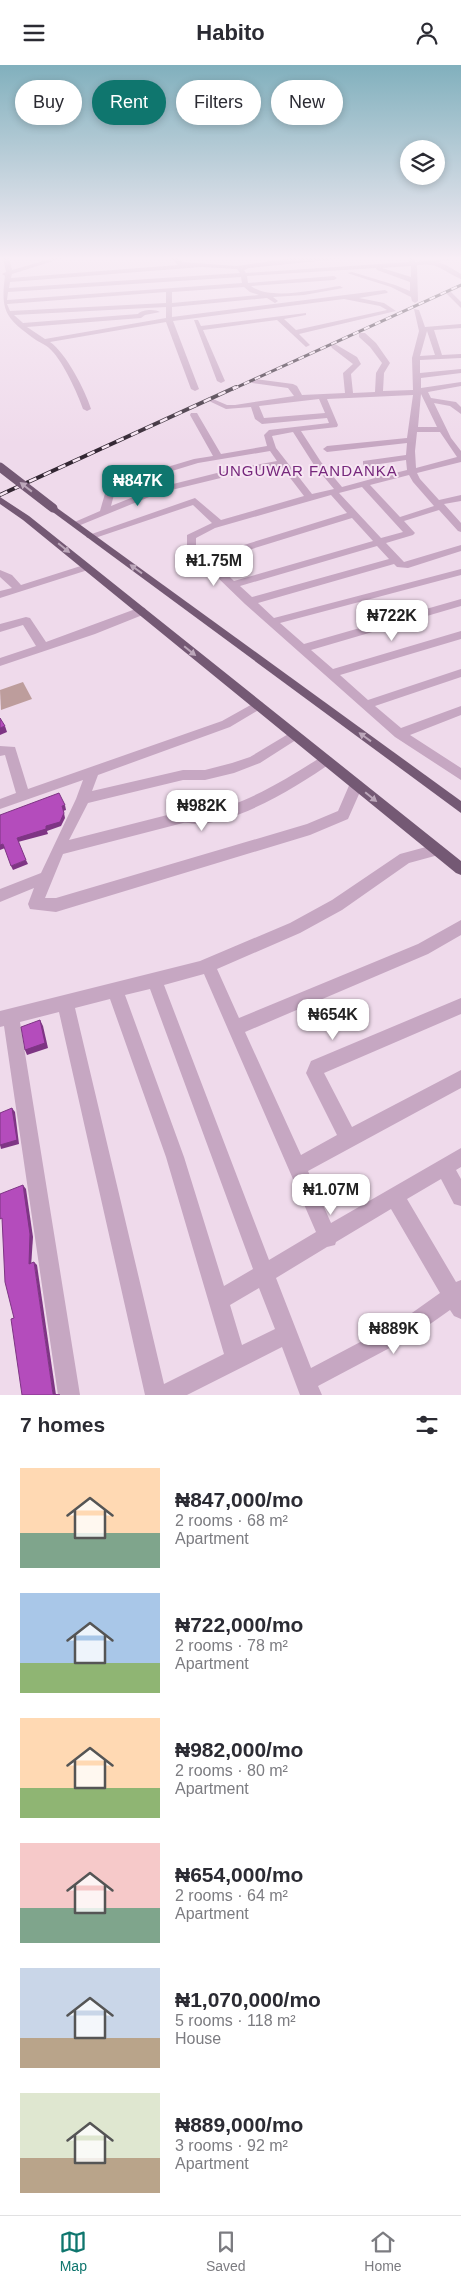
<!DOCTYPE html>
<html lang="en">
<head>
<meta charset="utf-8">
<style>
  :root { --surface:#fff; --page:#f2f2f3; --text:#2b2b33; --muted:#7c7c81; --line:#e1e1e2; --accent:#0f766e }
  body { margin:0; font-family:Helvetica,sans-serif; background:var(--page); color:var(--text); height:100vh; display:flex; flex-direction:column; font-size:19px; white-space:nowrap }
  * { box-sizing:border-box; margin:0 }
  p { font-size:16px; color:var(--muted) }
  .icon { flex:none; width:28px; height:28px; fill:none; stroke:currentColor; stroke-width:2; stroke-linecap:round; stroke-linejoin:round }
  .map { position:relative; height:1330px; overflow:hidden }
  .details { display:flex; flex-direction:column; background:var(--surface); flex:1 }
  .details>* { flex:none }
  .banner { position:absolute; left:15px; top:15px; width:431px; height:45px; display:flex; gap:10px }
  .controls { position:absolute; left:400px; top:75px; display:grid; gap:10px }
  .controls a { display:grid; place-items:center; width:45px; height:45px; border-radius:50%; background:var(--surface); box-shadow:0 2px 8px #0003; font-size:25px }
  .price { position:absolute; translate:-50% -42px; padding:0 11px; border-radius:10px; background:#fff; color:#222; font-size:16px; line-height:32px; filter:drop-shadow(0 1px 2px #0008) }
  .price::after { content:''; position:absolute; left:50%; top:30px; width:15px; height:11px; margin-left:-8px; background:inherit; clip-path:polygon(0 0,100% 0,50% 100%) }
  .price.on { background:var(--accent); color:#fff }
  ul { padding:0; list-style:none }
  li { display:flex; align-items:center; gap:15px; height:125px; padding:0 20px }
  li span { display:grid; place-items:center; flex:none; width:140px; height:100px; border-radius:0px; color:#555 }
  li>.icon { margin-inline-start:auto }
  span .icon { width:60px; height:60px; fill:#fffc; stroke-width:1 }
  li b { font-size:21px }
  h2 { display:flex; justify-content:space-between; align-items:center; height:60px; padding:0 20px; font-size:21px }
  .pill { padding:0 18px; border-radius:22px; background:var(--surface); box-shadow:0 2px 8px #0003; font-size:18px; line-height:45px }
  .pill.on { background:var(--accent); color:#fff }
  header { display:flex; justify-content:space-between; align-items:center; height:65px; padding:0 20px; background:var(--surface); font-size:22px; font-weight:700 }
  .tab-bar { display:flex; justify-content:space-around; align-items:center; height:70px; border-top:1px solid var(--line); background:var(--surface); font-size:14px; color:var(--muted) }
  .tab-bar a { display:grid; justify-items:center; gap:2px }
  .tab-bar .on { color:var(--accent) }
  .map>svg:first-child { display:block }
</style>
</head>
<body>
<header><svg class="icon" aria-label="menu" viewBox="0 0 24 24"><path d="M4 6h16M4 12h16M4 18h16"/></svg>Habito<svg class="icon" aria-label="person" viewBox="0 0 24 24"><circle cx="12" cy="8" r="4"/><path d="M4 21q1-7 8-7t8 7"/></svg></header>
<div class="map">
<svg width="461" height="1330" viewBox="0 0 461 1330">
  <rect width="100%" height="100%" fill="#efdaeb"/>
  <!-- green -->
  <path fill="#bd9d9c" d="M 23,617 L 32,634 L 1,645 L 0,625 Z"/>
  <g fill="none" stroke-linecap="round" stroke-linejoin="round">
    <!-- minor -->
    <g fill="#c6a7c2" fill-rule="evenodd">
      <path d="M 3,193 L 9,193 L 12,205 L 54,193 L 63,193 L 12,209 L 11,213 L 178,200 L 171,193 L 177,193 L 182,197 L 237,201 L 292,193 L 348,193 L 249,203 L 244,205 L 246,208 L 409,197 L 408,193 L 414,193 L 415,197 L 459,193 L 437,197 L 446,200 L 461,209 L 461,214 C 443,206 438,197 417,200 L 418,236 L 415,238 L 412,236 L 411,232 L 391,222 L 347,208 L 352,207 L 395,220 L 410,226 L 410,217 L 377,205 L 376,203 L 247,211 L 248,218 L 334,211 L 337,213 L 334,215 L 251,221 C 270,236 317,224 340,221 L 343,223 L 304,230 L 273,232 L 278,236 L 275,238 L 267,233 L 172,242 L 172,252 L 385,225 L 388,227 L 387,228 L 359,233 L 384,238 L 396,246 L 299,269 L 310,280 L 306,282 L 277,255 L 203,265 L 225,316 L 221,318 L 217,316 L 194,255 L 198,255 L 201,261 L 306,248 L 306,250 L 284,254 L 296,265 L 387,245 L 380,241 L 344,234 L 173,256 L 199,324 L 195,326 L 191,324 L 166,257 L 50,277 C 66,288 85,325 91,344 L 87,346 L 83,344 C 78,329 63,297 52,286 C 48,281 41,278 36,275 C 7,254 0,248 5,211 L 2,209 L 6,207 ZM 411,201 L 411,212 L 382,203 ZM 201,202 L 237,204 L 240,208 L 9,223 L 10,217 ZM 241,212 L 242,218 L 7,235 L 8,227 ZM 244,222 L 250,227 L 259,230 L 172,238 L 172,227 ZM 166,227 L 166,238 L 10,246 L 7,239 ZM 166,242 L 166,253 L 45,274 L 27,262 L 141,253 L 145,250 L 160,247 C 156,244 142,244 138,249 L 23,258 L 14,250 Z"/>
      <path d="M 447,227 L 451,227 L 461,237 L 461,243 L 447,229 Z"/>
      <path d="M 414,244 L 419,245 L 425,262 L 461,259 L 461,263 L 434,265 L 442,290 L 461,289 L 461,293 L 420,295 L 420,308 L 461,304 L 461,308 L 421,313 L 421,323 L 461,317 L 461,321 L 428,327 L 431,333 L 456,337 L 461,342 L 461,349 L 450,341 L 434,338 L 451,373 L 461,386 L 461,397 L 417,408 L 420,414 L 439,435 L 461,430 L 461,436 L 444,439 L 461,458 L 461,467 L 458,466 L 439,445 L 404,456 L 415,468 L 413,470 L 386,478 L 404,497 L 461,480 L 461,486 L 408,503 L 397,502 L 394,499 L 258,538 L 274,553 L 461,504 L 461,510 L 280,558 L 304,579 L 461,534 L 461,541 L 311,585 L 333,604 L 461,566 L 461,574 L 340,610 L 368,635 L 461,604 L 461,612 L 375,641 L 401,663 L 461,641 L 461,650 L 410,670 L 461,703 L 461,715 L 395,672 L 245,539 L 187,483 L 187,470 L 212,458 L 193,440 L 95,473 L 87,473 L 86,471 L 195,433 L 221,455 L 304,431 L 281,401 L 233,410 L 159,428 L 78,461 L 75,462 L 70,459 L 100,446 L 106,425 L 117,417 L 194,394 L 213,391 L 190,350 L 191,348 L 197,348 L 221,389 L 267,381 L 264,370 L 269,365 L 329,358 L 327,353 L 262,359 L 255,354 L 251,342 L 226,344 L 209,336 L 213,334 L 227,340 L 235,340 L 294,331 L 288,323 L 252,318 L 252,314 L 255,314 L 293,319 L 297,321 L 302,330 L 345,328 L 343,308 L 353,299 L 332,283 L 331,281 L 335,279 L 357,292 L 361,299 L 351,309 L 353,328 L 375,327 L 376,308 L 382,298 L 370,282 L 359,272 L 359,268 L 365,268 L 376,278 L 390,298 L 384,308 L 383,326 L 413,325 L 412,293 L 419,266 ZM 427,266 L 435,290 L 420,291 ZM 421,329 L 437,362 L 418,362 ZM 413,330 L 407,373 L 327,381 L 323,384 L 327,387 L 407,378 L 406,390 L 363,396 L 363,400 L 375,413 L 342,422 L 321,397 L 301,366 L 337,362 L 338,360 L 327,334 ZM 319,334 L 325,348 L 264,353 L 259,341 ZM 293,367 L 314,400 L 334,424 L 312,429 L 276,383 L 272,371 ZM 417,367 L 440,367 L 457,392 L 416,403 L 415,386 ZM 270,386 L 277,396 L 233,404 L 153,424 L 111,441 L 115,426 L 123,421 L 198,398 ZM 406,395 L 407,405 L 383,411 L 373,400 ZM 409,410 L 413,417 L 434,441 L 400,452 L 370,420 ZM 362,422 L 403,467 L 381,473 L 339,428 ZM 331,430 L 347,448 L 208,491 L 196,480 L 196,473 L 215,463 ZM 352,453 L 373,476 L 234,516 L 213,496 ZM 377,481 L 389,494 L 252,532 L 240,521 Z"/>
      <path d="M 87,499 L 92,502 L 91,504 L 0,533 L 0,526 L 12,523 L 0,512 L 0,505 L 12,510 L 21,520 Z"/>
      <path d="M 141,542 L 145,543 L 146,546 L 145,549 L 95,569 L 0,601 L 0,593 L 36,581 L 23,560 L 0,567 L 0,559 L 26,552 L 30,553 L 46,577 Z"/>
      <path d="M 258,636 L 262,637 L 264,640 L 262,643 L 230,662 L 98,710 L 92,726 L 183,705 L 205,705 L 232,698 L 250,692 L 295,665 L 301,670 L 299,673 L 260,698 L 234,708 L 205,715 L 183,715 L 88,738 L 69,775 L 183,746 C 188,746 193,748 198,747 C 236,746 290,712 321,692 L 331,692 L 332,695 L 331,698 C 298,721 238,758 198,759 C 193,759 188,757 183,758 L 63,789 L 45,833 L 56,833 L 307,759 L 338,746 L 351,716 L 361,716 L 363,720 L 348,754 L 310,770 L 56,847 L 30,844 L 28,839 L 34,823 L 0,837 L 0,824 L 41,808 L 76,734 L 83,715 L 0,744 L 0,734 L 16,728 L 5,690 L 0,691 L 0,681 L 15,682 L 28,724 L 222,656 Z"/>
      <path d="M 437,779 L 442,781 L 444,785 L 442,789 L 409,798 L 342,845 L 300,868 L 217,904 L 239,953 L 418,879 L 461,855 L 461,870 L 428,889 L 245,967 L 301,1090 L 337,1070 L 306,1008 L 311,996 L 461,933 L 461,949 L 324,1008 L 352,1062 L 461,1005 L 461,1023 L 308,1106 L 331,1158 L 461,1083 L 461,1102 L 456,1105 L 461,1114 L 461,1141 L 454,1139 L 441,1114 L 407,1134 L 456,1217 L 461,1215 L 461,1254 L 454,1251 L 450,1245 L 416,1269 L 318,1321 L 322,1330 L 300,1330 L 282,1282 L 187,1330 L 145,1330 L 59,947 L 20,957 L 80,1330 L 58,1330 L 4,961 L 0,962 L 0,946 L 200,896 L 290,858 L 332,835 L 400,789 ZM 204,909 L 316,1167 L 269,1195 L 164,920 ZM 150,924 L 253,1204 L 224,1221 L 184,1092 L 125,930 ZM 110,934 L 166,1092 L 224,1289 L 164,1319 L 75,943 ZM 391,1144 L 440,1228 L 402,1255 L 311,1303 L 276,1213 L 327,1182 L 335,1180 L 336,1177 ZM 259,1223 L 275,1264 L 242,1280 L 230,1240 Z"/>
    </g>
    <!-- major -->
    <g fill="#745974" fill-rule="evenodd">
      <path d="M 0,432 L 29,451 L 461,796 L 461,810 L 456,808 L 23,455 L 0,439 Z"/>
      <path d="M 53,440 L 461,736 L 461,748 L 50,445 L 50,441 Z"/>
    </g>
    <defs>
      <path id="rail-far1" d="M 233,324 L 461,220"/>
      <path id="rail" d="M 0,430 L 236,322"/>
    </defs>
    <!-- rail-far1 casing -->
    <use href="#rail-far1" stroke="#332733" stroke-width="3"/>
    <!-- rail casing -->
    <use href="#rail" stroke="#332733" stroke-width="4"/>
    <!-- rail-far1 -->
    <use href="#rail-far1" stroke="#f7e6f3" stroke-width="2" stroke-dasharray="6" stroke-linecap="butt"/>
    <!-- rail -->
    <use href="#rail" stroke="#f7e6f3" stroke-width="2.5" stroke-dasharray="8" stroke-linecap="butt"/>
    <!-- major-bridge -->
    <path stroke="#745974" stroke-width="9" d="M 0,402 L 53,443"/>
  </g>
  <!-- shaded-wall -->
  <g fill="#7e3584">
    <path d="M 5,661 L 7,667 L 0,670 L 0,663 Z"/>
    <path d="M 65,740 L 66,745 L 63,746 L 62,741 Z"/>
    <path d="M 64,748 L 65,753 L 61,761 L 47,766 L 48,769 L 18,777 L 17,773 Z"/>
    <path d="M 3,779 L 5,783 L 0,785 L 0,780 Z"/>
    <path d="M 26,795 L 28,799 L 13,805 L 11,801 Z"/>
    <path d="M 40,955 L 43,961 L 48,983 L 27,990 L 25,985 Z"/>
    <path d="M 12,1043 L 15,1047 L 19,1079 L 1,1084 L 0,1080 Z"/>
    <path d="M 23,1120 L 26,1124 L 33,1172 L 31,1202 L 29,1199 Z"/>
    <path d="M 34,1197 L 37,1200 L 56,1330 L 53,1329 Z"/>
  </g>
  <!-- building -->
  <g fill="#b44cbc" stroke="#7e3584">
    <path d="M 0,653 L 5,661 L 0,663 Z"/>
    <path d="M 59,728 L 65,740 L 62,741 L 64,748 L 60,757 L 46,761 L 46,764 L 17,773 L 26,795 L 11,801 L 3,779 L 0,780 L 0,750 Z"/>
    <path d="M 40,955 L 45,978 L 25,985 L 21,962 Z"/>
    <path d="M 12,1043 L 17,1075 L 0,1080 L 0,1048 Z"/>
    <path d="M 23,1120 L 30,1169 L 29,1199 L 34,1197 L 53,1329 L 60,1330 L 22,1330 L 11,1254 L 14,1253 L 5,1217 L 2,1153 L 0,1154 L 0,1129 Z"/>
  </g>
  <!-- one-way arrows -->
  <defs><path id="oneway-solid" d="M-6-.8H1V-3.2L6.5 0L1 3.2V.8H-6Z" transform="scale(1.25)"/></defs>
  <g fill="#bca7ba">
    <use href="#oneway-solid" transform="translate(26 422) rotate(-142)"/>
    <use href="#oneway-solid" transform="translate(64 483) rotate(39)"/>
    <use href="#oneway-solid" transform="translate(136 504) rotate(-144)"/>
    <use href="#oneway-solid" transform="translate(190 586) rotate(39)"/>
    <use href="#oneway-solid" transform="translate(365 672) rotate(-144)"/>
    <use href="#oneway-solid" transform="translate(371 732) rotate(39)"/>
  </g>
  <!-- sky -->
  <linearGradient id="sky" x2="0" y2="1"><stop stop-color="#81b0bd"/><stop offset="0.51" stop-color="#f8eef6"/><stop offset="1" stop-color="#f8eef6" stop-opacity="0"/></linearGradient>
  <rect width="461" height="379" fill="url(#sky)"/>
  <g text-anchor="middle" stroke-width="4" stroke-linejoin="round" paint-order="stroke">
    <!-- far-quarter labels -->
    <g font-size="15" letter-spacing="1" fill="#76277c" stroke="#f7e6f3">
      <text x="308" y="411">UNGUWAR FANDANKA</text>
    </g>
  </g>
</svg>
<div class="controls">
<a><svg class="icon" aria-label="layers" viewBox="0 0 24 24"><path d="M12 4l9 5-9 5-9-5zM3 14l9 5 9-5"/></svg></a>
</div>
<b class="price on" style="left:138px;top:442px">₦847K</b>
<b class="price" style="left:214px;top:522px">₦1.75M</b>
<b class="price" style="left:392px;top:577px">₦722K</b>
<b class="price" style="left:202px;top:767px">₦982K</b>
<b class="price" style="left:333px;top:976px">₦654K</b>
<b class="price" style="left:331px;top:1151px">₦1.07M</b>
<b class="price" style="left:394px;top:1290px">₦889K</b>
<div class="banner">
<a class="pill">Buy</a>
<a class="pill on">Rent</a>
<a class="pill">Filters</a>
<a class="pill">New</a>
</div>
</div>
<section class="details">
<h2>7 homes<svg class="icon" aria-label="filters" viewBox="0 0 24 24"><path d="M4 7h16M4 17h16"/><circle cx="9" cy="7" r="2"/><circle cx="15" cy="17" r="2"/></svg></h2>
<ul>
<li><span style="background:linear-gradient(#ffd9b3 65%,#7fa58c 0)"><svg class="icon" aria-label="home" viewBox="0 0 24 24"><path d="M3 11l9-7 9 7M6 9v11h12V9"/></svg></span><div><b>₦847,000/mo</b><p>2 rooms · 68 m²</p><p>Apartment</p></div></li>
<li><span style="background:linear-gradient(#a9c7e8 70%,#8fb573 0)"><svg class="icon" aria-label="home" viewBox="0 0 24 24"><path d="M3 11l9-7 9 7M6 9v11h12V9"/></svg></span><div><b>₦722,000/mo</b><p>2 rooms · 78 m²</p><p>Apartment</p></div></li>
<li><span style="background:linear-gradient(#ffd9b3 70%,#8fb573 0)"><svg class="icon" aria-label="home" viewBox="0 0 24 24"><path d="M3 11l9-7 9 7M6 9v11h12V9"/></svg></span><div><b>₦982,000/mo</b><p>2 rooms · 80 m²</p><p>Apartment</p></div></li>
<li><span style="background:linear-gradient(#f6c9c9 65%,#7fa58c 0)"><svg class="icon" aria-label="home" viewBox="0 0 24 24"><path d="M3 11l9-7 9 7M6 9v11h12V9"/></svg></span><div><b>₦654,000/mo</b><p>2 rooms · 64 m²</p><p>Apartment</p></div></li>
<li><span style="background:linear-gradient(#c9d6e8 70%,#b9a48a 0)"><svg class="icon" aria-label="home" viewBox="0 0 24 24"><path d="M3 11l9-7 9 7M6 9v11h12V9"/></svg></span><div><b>₦1,070,000/mo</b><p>5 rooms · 118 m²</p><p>House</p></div></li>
<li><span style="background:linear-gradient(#dfe7d0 65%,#b9a48a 0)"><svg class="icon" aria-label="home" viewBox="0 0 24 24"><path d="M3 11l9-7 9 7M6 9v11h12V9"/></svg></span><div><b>₦889,000/mo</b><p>3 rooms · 92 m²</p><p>Apartment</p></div></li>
</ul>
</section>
<nav class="tab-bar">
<a class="on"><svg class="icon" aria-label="map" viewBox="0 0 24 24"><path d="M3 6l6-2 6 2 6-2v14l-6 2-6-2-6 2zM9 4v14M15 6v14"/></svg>Map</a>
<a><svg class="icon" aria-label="saved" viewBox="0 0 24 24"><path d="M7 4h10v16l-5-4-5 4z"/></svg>Saved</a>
<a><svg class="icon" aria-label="home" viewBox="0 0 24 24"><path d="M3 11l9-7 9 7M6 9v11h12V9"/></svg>Home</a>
</nav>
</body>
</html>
